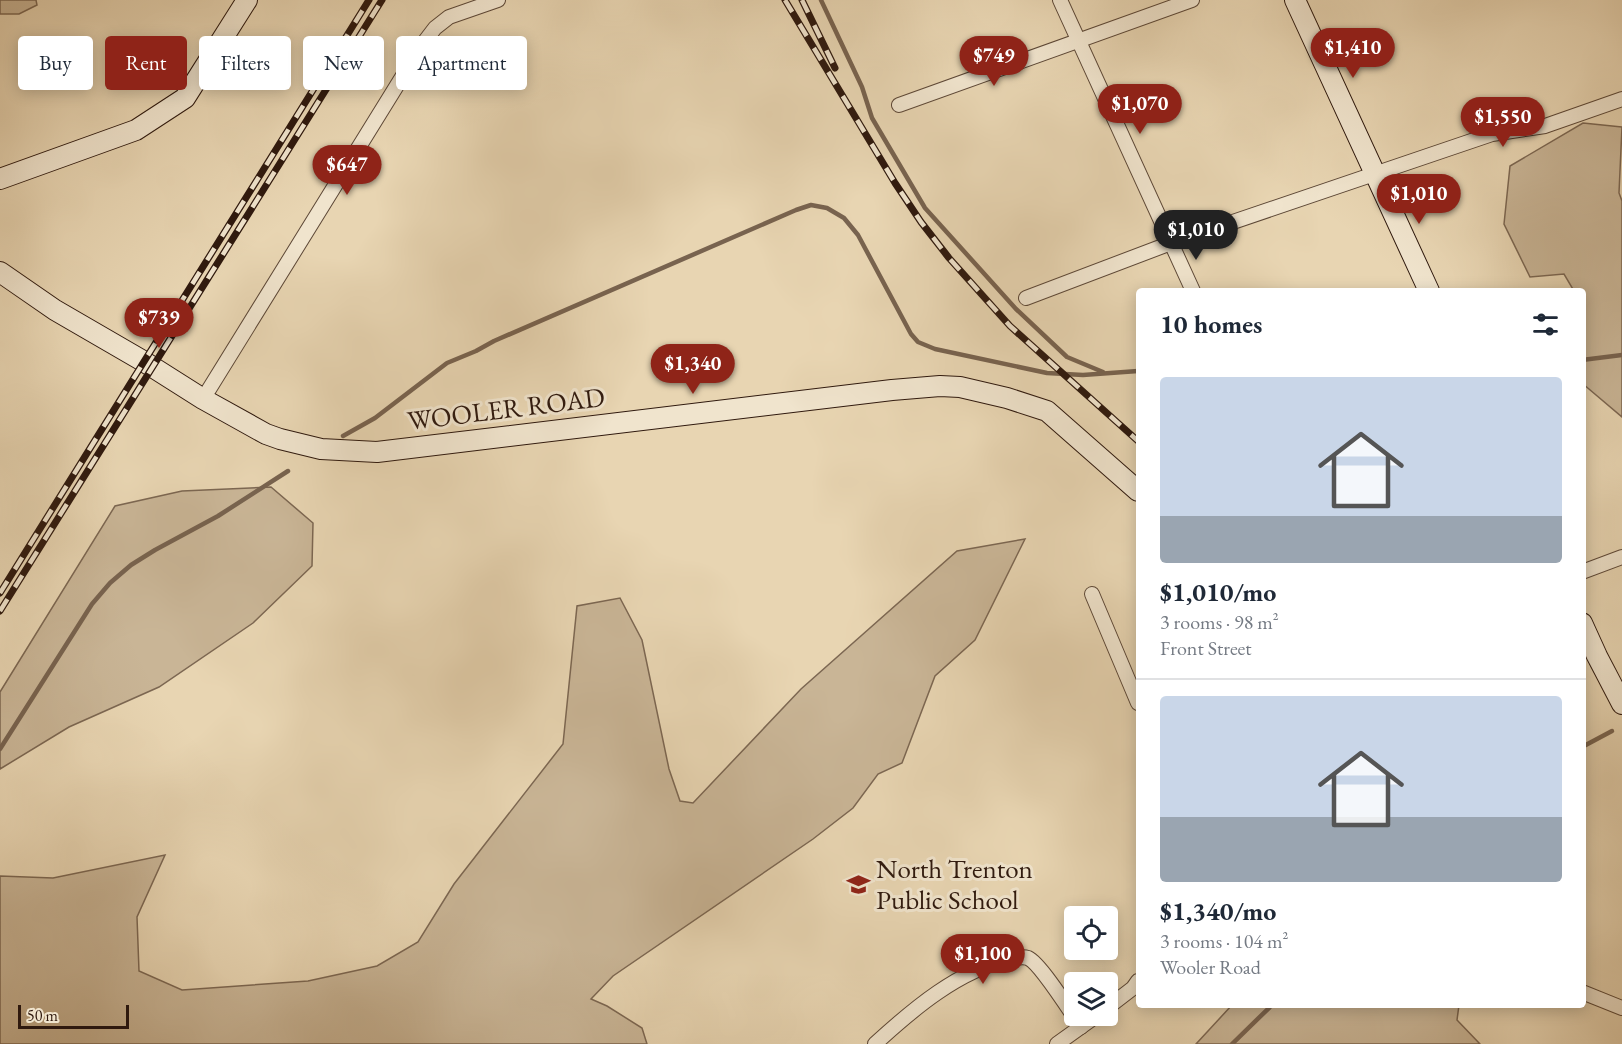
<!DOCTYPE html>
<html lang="en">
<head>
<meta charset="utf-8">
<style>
  :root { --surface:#fff; --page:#f2f2f3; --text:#1f2937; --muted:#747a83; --line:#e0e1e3; --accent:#8f2418 }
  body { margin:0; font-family:"EB Garamond",serif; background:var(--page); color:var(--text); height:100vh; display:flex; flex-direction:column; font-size:22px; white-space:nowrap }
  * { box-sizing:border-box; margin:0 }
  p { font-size:20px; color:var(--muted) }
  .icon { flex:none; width:33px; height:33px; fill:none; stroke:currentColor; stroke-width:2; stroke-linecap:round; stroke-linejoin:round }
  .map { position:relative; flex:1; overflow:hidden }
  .details { position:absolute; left:1136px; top:288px; width:450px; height:720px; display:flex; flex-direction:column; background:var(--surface); border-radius:6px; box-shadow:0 3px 15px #0003 }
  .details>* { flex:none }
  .guide { position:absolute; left:18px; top:36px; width:570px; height:54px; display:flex; gap:12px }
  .fabs { position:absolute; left:1064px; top:906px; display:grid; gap:12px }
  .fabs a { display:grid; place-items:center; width:54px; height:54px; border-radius:6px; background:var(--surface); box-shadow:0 3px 15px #0003; font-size:30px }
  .scale { position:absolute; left:18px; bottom:15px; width:111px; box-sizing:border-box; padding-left:6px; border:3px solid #2f190e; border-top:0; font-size:16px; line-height:21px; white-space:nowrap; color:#2f190e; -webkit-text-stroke:4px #f0e4cd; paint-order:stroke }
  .price { position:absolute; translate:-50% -51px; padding:0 14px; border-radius:21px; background:var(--accent); color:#fff; font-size:20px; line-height:39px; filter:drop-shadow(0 2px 3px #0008) }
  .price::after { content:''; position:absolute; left:50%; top:36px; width:18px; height:14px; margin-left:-9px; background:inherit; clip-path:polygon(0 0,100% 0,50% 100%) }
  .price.on { background:#222; color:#fff }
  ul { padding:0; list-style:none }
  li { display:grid; align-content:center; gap:12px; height:318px; padding:0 24px }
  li+li { border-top:2px solid var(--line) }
  li span { display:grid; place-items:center; height:186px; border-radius:6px; color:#555 }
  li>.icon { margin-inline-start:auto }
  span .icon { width:108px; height:108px; fill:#fffc; stroke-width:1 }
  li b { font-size:26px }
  h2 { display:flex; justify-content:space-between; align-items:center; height:72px; padding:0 24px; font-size:26px }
  .pill { padding:0 21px; border-radius:6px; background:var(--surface); box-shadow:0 3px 15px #0003; font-size:21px; line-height:54px }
  .pill.on { background:var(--accent); color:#fff }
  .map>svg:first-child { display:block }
</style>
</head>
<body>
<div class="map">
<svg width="1622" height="1044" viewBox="0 0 1622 1044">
  <rect width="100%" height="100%" fill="#e8d5b2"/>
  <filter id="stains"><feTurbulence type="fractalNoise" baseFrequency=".00333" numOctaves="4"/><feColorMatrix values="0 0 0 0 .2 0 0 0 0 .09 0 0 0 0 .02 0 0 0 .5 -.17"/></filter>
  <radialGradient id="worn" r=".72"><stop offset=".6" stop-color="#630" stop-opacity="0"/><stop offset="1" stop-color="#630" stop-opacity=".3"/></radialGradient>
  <!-- green -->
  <g fill="#c9b596" stroke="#7c6752" stroke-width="1.5">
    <path d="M 0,0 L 36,0 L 37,5 L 19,14 L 0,14 Z"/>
    <path d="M 1583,123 L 1622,127 L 1619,193 L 1622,201 L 1622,417 L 1583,384 L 1582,314 L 1584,311 L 1583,308 L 1582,291 L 1574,291 L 1564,274 L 1530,277 L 1504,224 L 1510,166 Z"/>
    <path d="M 271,487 L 313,523 L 312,566 L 253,623 L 159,687 L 69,727 L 0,769 L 0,692 L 115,506 L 182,491 Z"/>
    <path d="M 1025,539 L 975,640 L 935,676 L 902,763 L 878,774 L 853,808 L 813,839 L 613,976 L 591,999 L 607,1006 L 642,1028 L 647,1044 L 0,1044 L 0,876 L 53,878 L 165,855 L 137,917 L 139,971 L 182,990 L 308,981 L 377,966 L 418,942 L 454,884 L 563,744 L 577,606 L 620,598 L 642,640 L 669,769 L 680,801 L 693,803 L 801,689 L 957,551 Z"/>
    <path d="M 1232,1005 L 1459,1005 L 1457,1020 L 1480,1044 L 1196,1044 Z"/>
  </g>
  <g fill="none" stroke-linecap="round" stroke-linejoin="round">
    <!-- stream -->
    <g stroke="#78634f" stroke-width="4.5">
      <path d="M 821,0 L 862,87 L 872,118 L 925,208 L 1016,309 L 1067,357 L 1103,372"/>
      <path d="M 1582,360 L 1622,355"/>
      <path d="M 343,436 L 375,418 L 447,363 L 476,351 L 494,341 L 796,210 L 811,205 L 827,208 L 844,218 L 858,235 L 911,334 L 918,342 L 935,349 L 1047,373 L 1083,375 L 1138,371"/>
      <path d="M 1582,747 L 1612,731"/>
      <path d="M 0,749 L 92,604 L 110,583 L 131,565 L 155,550 L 218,516 L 288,471"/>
      <path d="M 1232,1044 L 1272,1005"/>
    </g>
    <defs>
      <g id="street">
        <path d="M 1060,0 L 1193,291"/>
        <path d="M 899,105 L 1192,0"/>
        <path d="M 1026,298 L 1171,243 L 1492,134 L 1545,126 L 1622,99"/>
        <path d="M 203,399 L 422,45 L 435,28 L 449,17 L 498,0"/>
        <path d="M 1582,572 L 1622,557"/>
        <path d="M 1092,594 L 1138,703"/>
        <path d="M 1582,992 L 1622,1008"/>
        <path d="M 1107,1008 L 1133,988 L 1138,981"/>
        <path d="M 875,1044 C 913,1009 959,970 1010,959 C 1016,958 1022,956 1028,958 C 1040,963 1072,1014 1081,1027"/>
        <path d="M 1057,1044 L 1096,1016"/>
      </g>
      <g id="secondary">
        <path d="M 1295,0 L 1429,291"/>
        <path d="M 0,179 L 136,130 L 185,98 L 247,0"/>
        <path d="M 0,272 L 55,310 L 143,361 L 203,399 L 266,434 L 280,439 L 321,449 L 377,452 L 892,390 L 940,386 L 960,387 L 1007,398 L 1047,411 L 1138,491"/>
        <path d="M 1582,623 L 1597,656 L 1622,704"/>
      </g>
    </defs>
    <!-- street casing -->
    <use href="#street" stroke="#5d4837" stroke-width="16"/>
    <!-- secondary casing -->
    <use href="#secondary" stroke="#2f190e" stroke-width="22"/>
    <!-- street -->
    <use href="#street" stroke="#f0e4cd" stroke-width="14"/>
    <!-- secondary -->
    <use href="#secondary" stroke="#f0e4cd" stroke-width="20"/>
    <defs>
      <g id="rail">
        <path d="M 785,0 L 895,183 L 921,222 L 949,258 L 1010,326 L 1138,441"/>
        <path d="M 802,0 L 835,68"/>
        <path d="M 0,593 L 369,0"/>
        <path d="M 0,611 L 382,0"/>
      </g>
    </defs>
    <!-- rail casing -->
    <use href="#rail" stroke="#2f190e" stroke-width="7"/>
    <!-- rail -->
    <use href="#rail" stroke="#f0e4cd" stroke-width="4.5" stroke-dasharray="14" stroke-linecap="butt"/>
  </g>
  <!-- icons -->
  <defs>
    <symbol id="school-bare" viewBox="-9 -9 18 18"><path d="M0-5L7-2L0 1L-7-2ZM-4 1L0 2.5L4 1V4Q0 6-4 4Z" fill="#8f2418" stroke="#f0e4cd" stroke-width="2.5" paint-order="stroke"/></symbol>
  </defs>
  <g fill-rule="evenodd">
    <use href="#school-bare" x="842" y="868" width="33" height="33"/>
  </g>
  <g text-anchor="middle" stroke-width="6" stroke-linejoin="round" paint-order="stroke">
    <!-- street labels -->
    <g font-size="27" fill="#2f190e" stroke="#f0e4cd">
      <text transform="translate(506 409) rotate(-7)" y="9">WOOLER ROAD</text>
    </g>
    <!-- poi labels -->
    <g font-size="27" fill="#2f190e" stroke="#f0e4cd" text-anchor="start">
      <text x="876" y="878">North Trenton<tspan x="876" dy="31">Public School</tspan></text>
    </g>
  </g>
  <rect width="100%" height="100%" filter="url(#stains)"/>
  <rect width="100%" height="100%" fill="url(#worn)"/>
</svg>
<div class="fabs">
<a><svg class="icon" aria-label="locate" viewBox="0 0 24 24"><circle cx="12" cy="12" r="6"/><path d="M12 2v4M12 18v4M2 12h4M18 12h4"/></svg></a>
<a><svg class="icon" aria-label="layers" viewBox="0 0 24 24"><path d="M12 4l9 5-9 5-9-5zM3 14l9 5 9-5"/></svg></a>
</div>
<div class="scale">50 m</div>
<b class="price" style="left:1353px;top:79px">$1,410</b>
<b class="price" style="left:994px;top:87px">$749</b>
<b class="price" style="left:1140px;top:135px">$1,070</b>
<b class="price" style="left:1503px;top:148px">$1,550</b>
<b class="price" style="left:347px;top:196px">$647</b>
<b class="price" style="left:1419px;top:225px">$1,010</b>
<b class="price on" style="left:1196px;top:261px">$1,010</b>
<b class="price" style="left:159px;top:349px">$739</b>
<b class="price" style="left:693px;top:395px">$1,340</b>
<b class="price" style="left:983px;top:985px">$1,100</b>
<div class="guide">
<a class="pill">Buy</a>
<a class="pill on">Rent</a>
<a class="pill">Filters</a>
<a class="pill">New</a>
<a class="pill">Apartment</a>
</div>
<section class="details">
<h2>10 homes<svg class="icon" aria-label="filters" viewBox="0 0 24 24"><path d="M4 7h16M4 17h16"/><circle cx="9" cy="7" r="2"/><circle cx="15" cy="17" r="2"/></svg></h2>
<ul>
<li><span style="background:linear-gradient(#c9d6e8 75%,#9aa5b1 0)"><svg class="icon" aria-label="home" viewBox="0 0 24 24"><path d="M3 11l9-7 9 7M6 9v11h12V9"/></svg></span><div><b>$1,010/mo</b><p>3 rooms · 98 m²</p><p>Front Street</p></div></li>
<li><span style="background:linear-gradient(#c9d6e8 65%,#9aa5b1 0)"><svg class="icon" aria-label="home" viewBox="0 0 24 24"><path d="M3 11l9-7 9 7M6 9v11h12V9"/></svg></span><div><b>$1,340/mo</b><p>3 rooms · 104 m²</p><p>Wooler Road</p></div></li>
</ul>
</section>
</div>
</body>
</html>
